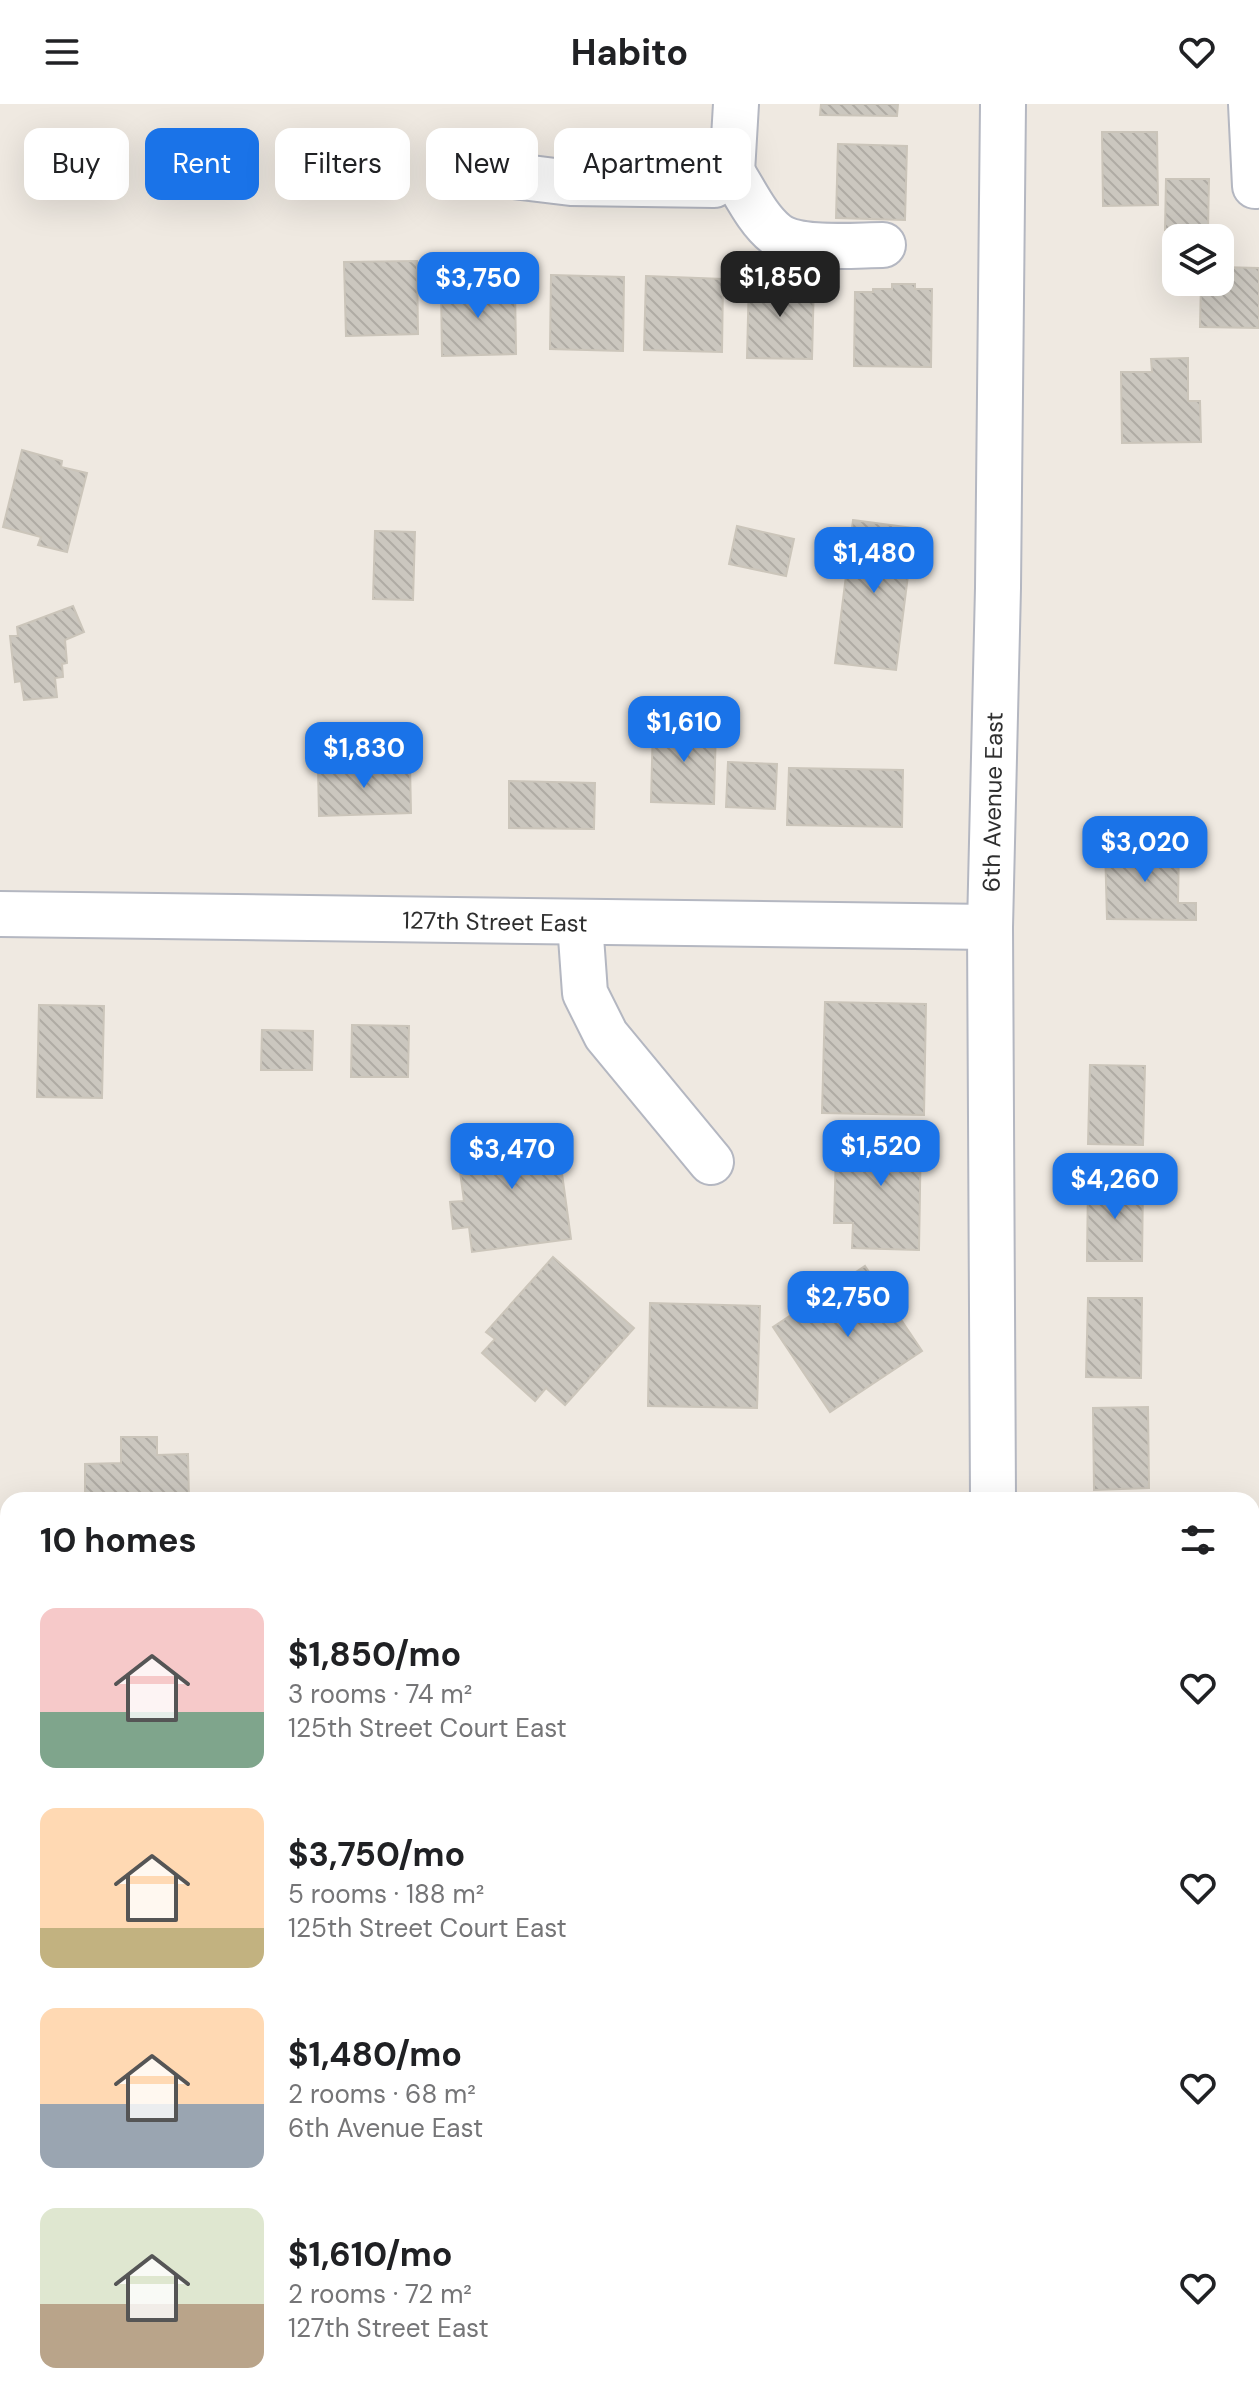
<!DOCTYPE html>
<html lang="en">
<head>
<meta charset="utf-8">
<style>
  :root { --surface:#fff; --page:#f6f6f6; --text:#202124; --muted:#757577; --accent:#1a73e8 }
  body { margin:0; font-family:"DM Sans",sans-serif; background:var(--page); color:var(--text); height:100vh; display:flex; flex-direction:column; font-size:30px; white-space:nowrap }
  * { box-sizing:border-box; margin:0 }
  p { font-size:26px; color:var(--muted) }
  .icon { flex:none; width:44px; height:44px; fill:none; stroke:currentColor; stroke-width:2; stroke-linecap:round; stroke-linejoin:round }
  .map { position:relative; flex:1; overflow:hidden }
  .panel { position:absolute; left:0px; top:1388px; width:1260px; height:912px; display:flex; flex-direction:column; background:var(--surface); border-radius:24px 24px 0 0; box-shadow:0 8px 32px #0002 }
  .panel>* { flex:none }
  .hud { position:absolute; left:24px; top:24px; width:800px; height:72px; display:flex; gap:16px }
  .tools { position:absolute; left:1162px; top:120px; display:grid; gap:16px }
  .tools a { display:grid; place-items:center; width:72px; height:72px; border-radius:16px; background:var(--surface); box-shadow:0 8px 32px #0002; font-size:40px }
  .price { position:absolute; translate:-50% -68px; padding:0 18px; border-radius:16px; background:var(--accent); color:#fff; font-size:26px; line-height:52px; filter:drop-shadow(0 2px 4px #0008) }
  .price::after { content:''; position:absolute; left:50%; top:48px; width:24px; height:18px; margin-left:-12px; background:inherit; clip-path:polygon(0 0,100% 0,50% 100%) }
  .price.active { background:#222; color:#fff }
  ul { padding:0; list-style:none }
  li { display:flex; align-items:center; gap:24px; height:200px; padding:0 40px }
  li span { display:grid; place-items:center; flex:none; width:224px; height:160px; border-radius:16px; color:#555 }
  li>.icon { margin-inline-start:auto }
  span .icon { width:96px; height:96px; fill:#fffc; stroke-width:1 }
  li b { font-size:34px }
  h2 { display:flex; justify-content:space-between; align-items:center; height:96px; padding:0 40px; font-size:34px }
  .pill { padding:0 28px; border-radius:16px; background:var(--surface); box-shadow:0 8px 32px #0002; font-size:28px; line-height:72px }
  .pill.active { background:var(--accent); color:#fff }
  header { display:flex; justify-content:space-between; align-items:center; height:104px; padding:0 40px; background:var(--surface); font-size:36px; font-weight:700 }
  .map>svg:first-child { display:block }
</style>
</head>
<body>
<header><svg class="icon" aria-label="menu" viewBox="0 0 24 24"><path d="M4 6h16M4 12h16M4 18h16"/></svg>Habito<svg class="icon" aria-label="heart" viewBox="0 0 24 24"><path d="M12 20l-8-8c-3-5 5-10 8-4 3-6 11-1 8 4z"/></svg></header>
<div class="map">
<svg width="1259" height="2300" viewBox="0 0 1259 2300">
  <defs>
    <pattern id="building-back-hatch" width="6" height="6" patternUnits="userSpaceOnUse" patternTransform="scale(2)"><rect width="6" height="6" fill="#cbc7bf"/><path d="M-1 5l2 2M0 0l6 6M5-1l2 2" fill="none" stroke="#afaba4"/></pattern>
  </defs>
  <rect width="100%" height="100%" fill="#efe9e1"/>
  <!-- building -->
  <g fill="url(#building-back-hatch)" stroke="#cbc5ba" stroke-width="2">
    <path d="M 821,0 L 898,0 L 897,12 L 820,11 Z"/>
    <path d="M 1102,28 L 1157,28 L 1158,101 L 1103,102 Z"/>
    <path d="M 838,40 L 907,42 L 905,116 L 836,114 Z"/>
    <path d="M 1166,75 L 1209,75 L 1208,126 L 1165,126 Z"/>
    <path d="M 417,157 L 418,230 L 346,232 L 344,158 Z"/>
    <path d="M 1220,163 L 1259,164 L 1259,224 L 1200,223 L 1201,178 L 1220,178 Z"/>
    <path d="M 551,171 L 624,173 L 623,247 L 550,245 Z"/>
    <path d="M 646,172 L 723,175 L 722,248 L 644,246 Z"/>
    <path d="M 749,174 L 814,176 L 812,255 L 747,254 Z"/>
    <path d="M 892,180 L 915,180 L 915,185 L 932,185 L 931,263 L 854,262 L 855,188 L 873,188 L 873,185 L 892,185 Z"/>
    <path d="M 515,181 L 516,250 L 442,252 L 441,183 Z"/>
    <path d="M 1188,254 L 1188,297 L 1200,297 L 1201,338 L 1122,339 L 1121,268 L 1152,268 L 1151,255 Z"/>
    <path d="M 22,346 L 62,357 L 61,363 L 87,369 L 67,448 L 38,441 L 41,433 L 3,423 Z"/>
    <path d="M 853,416 L 914,424 L 896,566 L 835,559 Z"/>
    <path d="M 737,422 L 794,435 L 786,472 L 729,460 Z"/>
    <path d="M 375,427 L 415,428 L 413,496 L 373,495 Z"/>
    <path d="M 73,502 L 84,528 L 65,536 L 67,559 L 62,560 L 63,573 L 55,574 L 57,593 L 24,596 L 21,577 L 15,578 L 10,532 L 18,532 L 17,523 Z"/>
    <path d="M 653,619 L 716,621 L 714,700 L 651,698 Z"/>
    <path d="M 728,658 L 777,660 L 775,705 L 726,703 Z"/>
    <path d="M 410,661 L 411,709 L 319,712 L 318,663 Z"/>
    <path d="M 789,664 L 903,666 L 902,723 L 787,721 Z"/>
    <path d="M 509,677 L 595,679 L 594,725 L 509,724 Z"/>
    <path d="M 1105,742 L 1179,743 L 1178,799 L 1196,799 L 1196,816 L 1107,815 Z"/>
    <path d="M 825,898 L 926,900 L 924,1011 L 822,1009 Z"/>
    <path d="M 39,901 L 104,902 L 102,994 L 37,993 Z"/>
    <path d="M 352,921 L 409,922 L 408,973 L 351,973 Z"/>
    <path d="M 262,926 L 313,927 L 312,966 L 261,966 Z"/>
    <path d="M 1090,961 L 1145,962 L 1143,1041 L 1088,1040 Z"/>
    <path d="M 854,1023 L 921,1025 L 919,1146 L 852,1144 L 853,1119 L 834,1119 L 836,1048 L 853,1048 Z"/>
    <path d="M 556,1026 L 571,1135 L 472,1148 L 469,1123 L 453,1125 L 450,1098 L 464,1097 L 456,1038 Z"/>
    <path d="M 1088,1077 L 1143,1078 L 1142,1157 L 1087,1157 Z"/>
    <path d="M 553,1153 L 634,1224 L 565,1301 L 546,1284 L 535,1297 L 482,1249 L 495,1235 L 486,1228 Z"/>
    <path d="M 865,1162 L 922,1247 L 830,1308 L 773,1223 Z"/>
    <path d="M 1088,1194 L 1142,1194 L 1141,1274 L 1086,1273 Z"/>
    <path d="M 650,1199 L 760,1202 L 757,1304 L 648,1302 Z"/>
    <path d="M 1148,1303 L 1149,1384 L 1094,1386 L 1093,1304 Z"/>
    <path d="M 121,1333 L 157,1333 L 157,1351 L 188,1350 L 189,1396 L 85,1396 L 85,1360 L 121,1359 Z"/>
    <path d="M 1252,1750 L 1259,1750 L 1259,1803 L 1252,1802 Z"/>
    <path d="M 0,1914 L 8,1918 L 6,1986 L 0,1983 Z"/>
    <path d="M 8,2120 L 8,2170 L 5,2164 L 0,2166 L 0,2124 Z"/>
    <path d="M 8,2191 L 8,2228 L 0,2236 L 0,2199 Z"/>
    <path d="M 6,2259 L 8,2292 L 10,2292 L 0,2300 L 0,2265 Z"/>
    <path d="M 80,2292 L 149,2292 L 171,2300 L 102,2300 Z"/>
    <path d="M 242,2292 L 312,2292 L 313,2300 L 243,2300 Z"/>
    <path d="M 375,2292 L 428,2292 L 443,2300 L 391,2300 Z"/>
    <path d="M 529,2292 L 544,2292 L 561,2300 L 525,2300 Z"/>
    <path d="M 559,2292 L 580,2292 L 577,2300 Z"/>
  </g>
  <g fill="none" stroke-linecap="round" stroke-linejoin="round">
    <defs>
      <g id="minor">
        <path d="M 1251,0 L 1255,82"/>
        <path d="M 732,68 C 745,88 757,115 776,130 C 798,147 855,141 883,141"/>
        <path d="M 498,70 L 571,79 L 714,81 L 732,68 L 736,0"/>
        <path d="M 0,810 L 990,823"/>
        <path d="M 580,819 L 585,889 L 606,931 L 711,1058"/>
        <path d="M 993,1396 L 990,823 L 998,484 L 1003,0"/>
        <path d="M 1252,1472 L 1259,1472"/>
        <path d="M 0,1824 L 8,1824"/>
        <path d="M 0,2052 L 8,2047"/>
        <path d="M 228,2292 L 228,2300"/>
        <path d="M 486,2292 L 486,2300"/>
      </g>
    </defs>
    <!-- minor casing -->
    <use href="#minor" stroke="#b4b7c1" stroke-width="48"/>
    <!-- minor -->
    <use href="#minor" stroke="#fff" stroke-width="44"/>
  </g>
  <g text-anchor="middle" stroke-width="8" stroke-linejoin="round" paint-order="stroke">
    <!-- street labels -->
    <g font-size="24" fill="#2e2e2e" stroke="#fff">
      <text transform="translate(993 698) rotate(-89)" y="8">6th Avenue East</text>
      <text transform="translate(495 818) rotate(1)" y="8">127th Street East</text>
    </g>
  </g>
</svg>
<div class="tools">
<a><svg class="icon" aria-label="layers" viewBox="0 0 24 24"><path d="M12 4l9 5-9 5-9-5zM3 14l9 5 9-5"/></svg></a>
</div>
<b class="price active" style="left:780px;top:215px">$1,850</b>
<b class="price" style="left:478px;top:216px">$3,750</b>
<b class="price" style="left:874px;top:491px">$1,480</b>
<b class="price" style="left:684px;top:660px">$1,610</b>
<b class="price" style="left:364px;top:686px">$1,830</b>
<b class="price" style="left:1145px;top:780px">$3,020</b>
<b class="price" style="left:881px;top:1084px">$1,520</b>
<b class="price" style="left:512px;top:1087px">$3,470</b>
<b class="price" style="left:1115px;top:1117px">$4,260</b>
<b class="price" style="left:848px;top:1235px">$2,750</b>
<div class="hud">
<a class="pill">Buy</a>
<a class="pill active">Rent</a>
<a class="pill">Filters</a>
<a class="pill">New</a>
<a class="pill">Apartment</a>
</div>
<section class="panel">
<h2>10 homes<svg class="icon" aria-label="filters" viewBox="0 0 24 24"><path d="M4 7h16M4 17h16"/><circle cx="9" cy="7" r="2"/><circle cx="15" cy="17" r="2"/></svg></h2>
<ul>
<li><span style="background:linear-gradient(#f6c9c9 65%,#7fa58c 0)"><svg class="icon" aria-label="home" viewBox="0 0 24 24"><path d="M3 11l9-7 9 7M6 9v11h12V9"/></svg></span><div><b>$1,850/mo</b><p>3 rooms · 74 m²</p><p>125th Street Court East</p></div><svg class="icon" aria-label="heart" viewBox="0 0 24 24"><path d="M12 20l-8-8c-3-5 5-10 8-4 3-6 11-1 8 4z"/></svg></li>
<li><span style="background:linear-gradient(#ffd9b3 75%,#c2b280 0)"><svg class="icon" aria-label="home" viewBox="0 0 24 24"><path d="M3 11l9-7 9 7M6 9v11h12V9"/></svg></span><div><b>$3,750/mo</b><p>5 rooms · 188 m²</p><p>125th Street Court East</p></div><svg class="icon" aria-label="heart" viewBox="0 0 24 24"><path d="M12 20l-8-8c-3-5 5-10 8-4 3-6 11-1 8 4z"/></svg></li>
<li><span style="background:linear-gradient(#ffd9b3 60%,#9aa5b1 0)"><svg class="icon" aria-label="home" viewBox="0 0 24 24"><path d="M3 11l9-7 9 7M6 9v11h12V9"/></svg></span><div><b>$1,480/mo</b><p>2 rooms · 68 m²</p><p>6th Avenue East</p></div><svg class="icon" aria-label="heart" viewBox="0 0 24 24"><path d="M12 20l-8-8c-3-5 5-10 8-4 3-6 11-1 8 4z"/></svg></li>
<li><span style="background:linear-gradient(#dfe7d0 60%,#b9a48a 0)"><svg class="icon" aria-label="home" viewBox="0 0 24 24"><path d="M3 11l9-7 9 7M6 9v11h12V9"/></svg></span><div><b>$1,610/mo</b><p>2 rooms · 72 m²</p><p>127th Street East</p></div><svg class="icon" aria-label="heart" viewBox="0 0 24 24"><path d="M12 20l-8-8c-3-5 5-10 8-4 3-6 11-1 8 4z"/></svg></li>
</ul>
</section>
</div>
</body>
</html>
